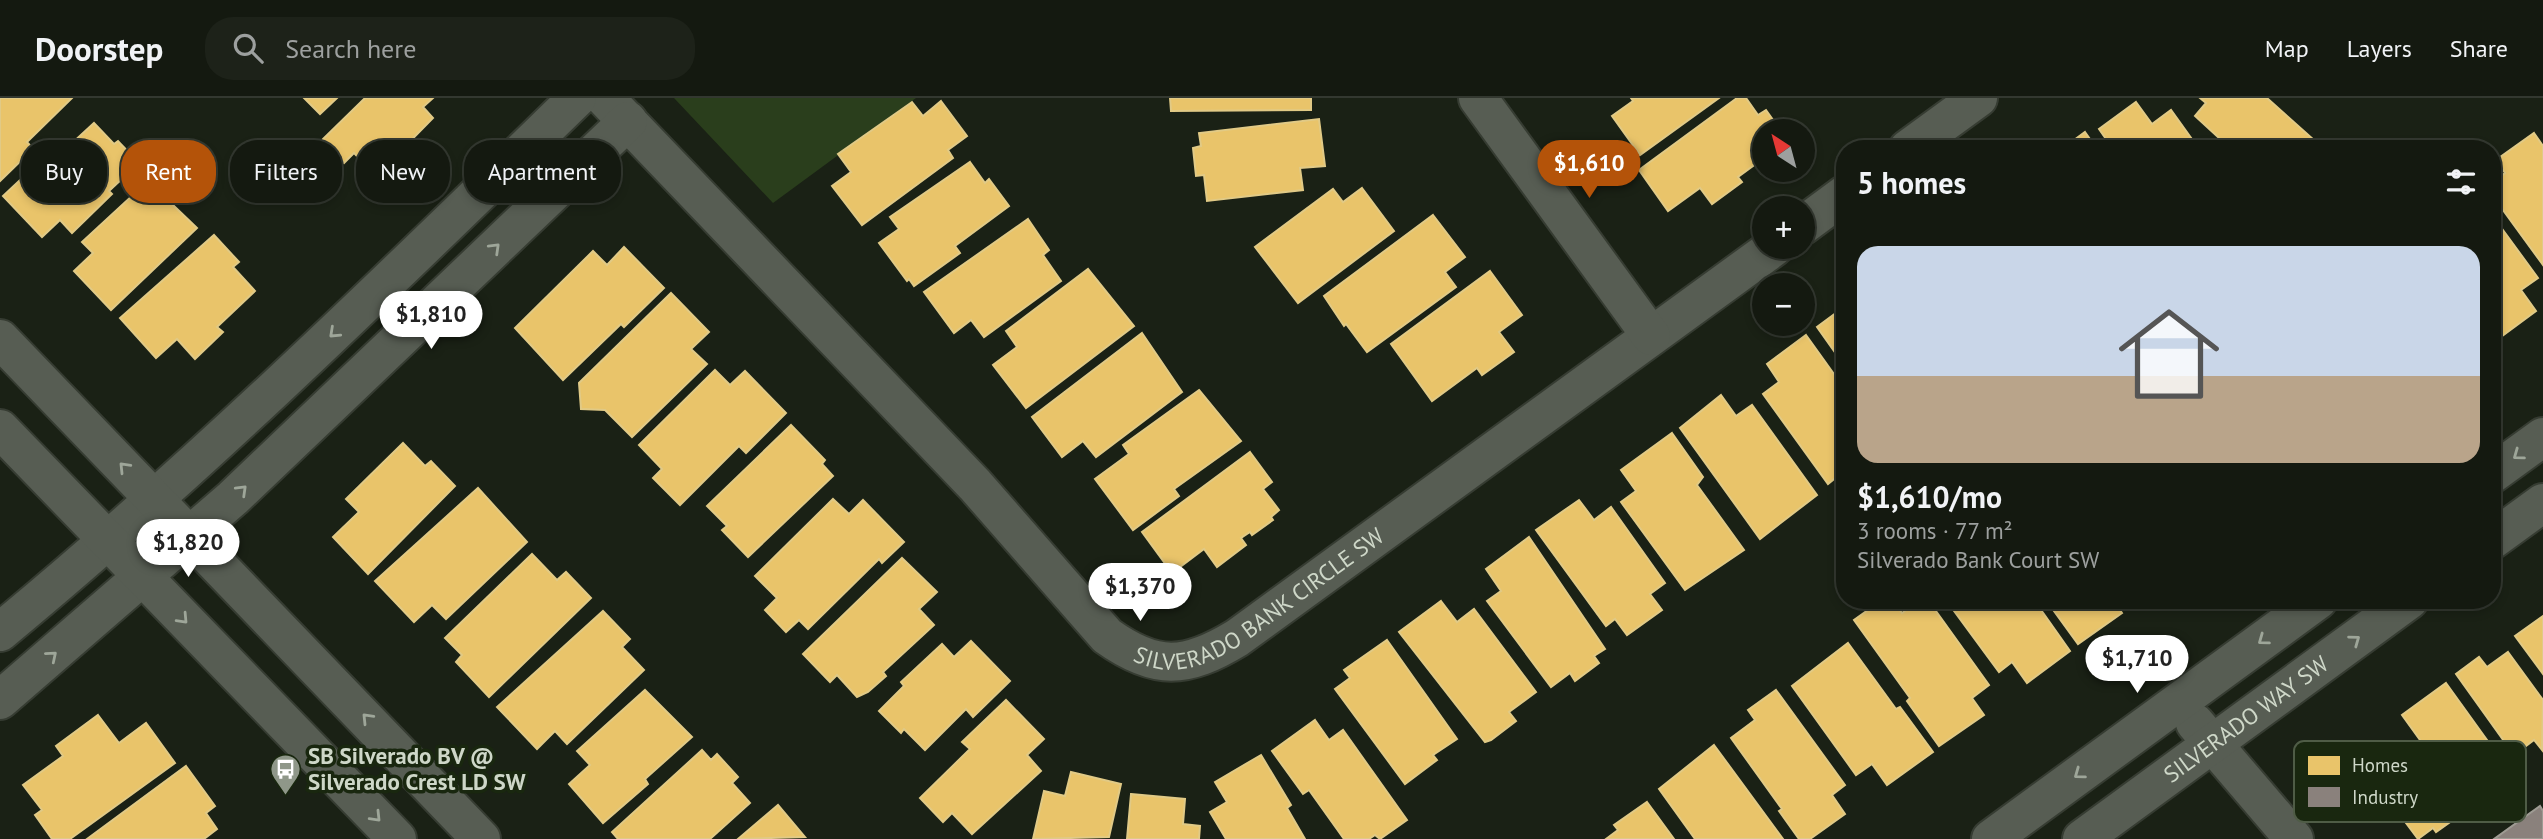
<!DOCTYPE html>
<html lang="en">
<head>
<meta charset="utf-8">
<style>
  :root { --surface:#141910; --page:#1d2219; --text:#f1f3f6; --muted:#9da09f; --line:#333830; --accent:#b45309 }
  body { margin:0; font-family:"PT Sans",sans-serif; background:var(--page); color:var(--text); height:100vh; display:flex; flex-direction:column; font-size:26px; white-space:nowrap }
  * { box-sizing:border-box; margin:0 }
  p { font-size:23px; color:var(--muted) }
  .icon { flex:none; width:38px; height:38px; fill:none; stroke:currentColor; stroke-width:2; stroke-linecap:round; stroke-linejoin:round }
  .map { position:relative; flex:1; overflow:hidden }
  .sheet { position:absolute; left:1836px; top:42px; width:665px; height:469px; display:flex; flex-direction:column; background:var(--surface); border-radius:28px; box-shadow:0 4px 10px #0003,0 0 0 2px var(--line) }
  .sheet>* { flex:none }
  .top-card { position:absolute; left:21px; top:42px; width:665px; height:63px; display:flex; gap:14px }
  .needle { width:46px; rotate:324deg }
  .controls { position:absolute; left:1752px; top:21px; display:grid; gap:14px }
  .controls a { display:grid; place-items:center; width:63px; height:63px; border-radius:50%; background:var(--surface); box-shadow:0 4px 10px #0003,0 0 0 2px var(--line); font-size:35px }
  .price { position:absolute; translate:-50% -60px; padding:0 16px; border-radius:24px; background:#fff; color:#222; font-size:23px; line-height:46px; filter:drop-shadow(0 2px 4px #0008) }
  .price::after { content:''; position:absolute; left:50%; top:42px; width:21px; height:16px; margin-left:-10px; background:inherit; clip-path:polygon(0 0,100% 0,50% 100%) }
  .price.on { background:var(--accent); color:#fff }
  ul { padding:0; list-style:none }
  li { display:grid; align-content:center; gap:14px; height:371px; padding:0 21px }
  li span { display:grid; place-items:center; height:217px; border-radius:21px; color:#555 }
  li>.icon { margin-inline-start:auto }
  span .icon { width:126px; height:126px; fill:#fffc; stroke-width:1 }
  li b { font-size:30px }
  h2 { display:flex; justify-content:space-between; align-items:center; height:84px; padding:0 21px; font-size:30px }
  .chip { padding:0 24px; border-radius:28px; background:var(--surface); box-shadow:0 4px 10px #0003,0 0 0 2px var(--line); font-size:24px; line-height:63px }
  .chip.on { background:var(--accent); color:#fff }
  header { display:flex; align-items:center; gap:42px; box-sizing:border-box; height:98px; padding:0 35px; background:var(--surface); border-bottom:2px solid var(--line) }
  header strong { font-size:33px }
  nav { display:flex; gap:38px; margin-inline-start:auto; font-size:24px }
  .search { width:490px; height:63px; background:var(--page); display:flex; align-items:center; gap:18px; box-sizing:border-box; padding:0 24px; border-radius:28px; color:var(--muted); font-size:26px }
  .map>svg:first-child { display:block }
</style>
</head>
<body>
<header>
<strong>Doorstep</strong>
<div class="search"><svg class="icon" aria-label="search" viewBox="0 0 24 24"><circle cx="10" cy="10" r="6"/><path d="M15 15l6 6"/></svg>Search here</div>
<nav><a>Map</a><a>Layers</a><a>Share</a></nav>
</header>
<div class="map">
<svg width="2543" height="741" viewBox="0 0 2543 741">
  <rect width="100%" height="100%" fill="#1a2115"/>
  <!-- green -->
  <path fill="#2a3e1c" d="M 674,0 L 916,0 L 773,105 Z"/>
  <!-- homes -->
  <g fill="#e9c46a" stroke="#e1ca86" stroke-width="2">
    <path d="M 0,0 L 72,0 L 27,44 L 33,51 L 0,83 Z"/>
    <path d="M 304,0 L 337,0 L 320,16 Z"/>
    <path d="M 365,0 L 433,0 L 423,9 L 433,20 L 376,78 L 354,55 L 344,65 L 322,42 Z"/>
    <path d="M 1170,0 L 1311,0 L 1311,12 L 1171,13 Z"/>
    <path d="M 1631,0 L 1719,0 L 1640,57 L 1612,18 L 1633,3 Z"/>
    <path d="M 1737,0 L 1746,0 L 1758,17 L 1766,12 L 1781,33 L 1764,33 L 1764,60 L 1738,79 L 1742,84 L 1712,106 L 1700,90 L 1668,113 L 1639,72 Z"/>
    <path d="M 2200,0 L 2267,0 L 2314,42 L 2306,51 L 2231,51 L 2195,18 L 2206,5 Z"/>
    <path d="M 941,3 L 967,38 L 948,52 L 953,60 L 862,127 L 832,88 L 851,74 L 838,56 L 912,4 L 923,18 Z"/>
    <path d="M 2136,4 L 2152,26 L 2171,12 L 2199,51 L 2113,51 L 2099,31 Z"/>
    <path d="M 1319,21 L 1325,68 L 1300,70 L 1303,92 L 1207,103 L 1204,77 L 1196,78 L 1193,50 L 1201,48 L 1199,35 Z"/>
    <path d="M 94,25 L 114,46 L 118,43 L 139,65 L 109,93 L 112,96 L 72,135 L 60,122 L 42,139 L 3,98 L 50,54 L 56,60 Z"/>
    <path d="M 2085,34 L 2097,51 L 2062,51 Z"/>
    <path d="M 2534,35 L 2543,48 L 2543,167 L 2492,97 L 2492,85 L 2505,75 L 2496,62 Z"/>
    <path d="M 970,64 L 985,85 L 989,81 L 1009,108 L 955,148 L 960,155 L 914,188 L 909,181 L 907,183 L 879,145 L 899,131 L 890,119 Z"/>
    <path d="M 148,83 L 197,130 L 111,212 L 74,173 L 93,155 L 82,144 Z"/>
    <path d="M 1362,90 L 1394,133 L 1298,205 L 1255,149 L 1333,91 L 1343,104 Z"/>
    <path d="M 1433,117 L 1465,159 L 1445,174 L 1456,189 L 1367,254 L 1346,226 L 1344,228 L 1324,198 Z"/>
    <path d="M 2492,117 L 2538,180 L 2521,192 L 2536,213 L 2494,244 Z"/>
    <path d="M 1028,121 L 1049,152 L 1043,157 L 1061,183 L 984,239 L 971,222 L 954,235 L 924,194 Z"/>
    <path d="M 214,137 L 239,164 L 233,169 L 255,193 L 217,229 L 223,234 L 195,261 L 177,241 L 156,260 L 120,220 Z"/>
    <path d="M 624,149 L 664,190 L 624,229 L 621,226 L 563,282 L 515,230 L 593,153 L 607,167 Z"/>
    <path d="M 1088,171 L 1134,228 L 1026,310 L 993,267 L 1017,249 L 1006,233 Z"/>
    <path d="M 1490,173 L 1522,217 L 1499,234 L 1514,254 L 1482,277 L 1477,270 L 1432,303 L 1391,246 Z"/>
    <path d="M 671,195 L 709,234 L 691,251 L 707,266 L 632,339 L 605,312 L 581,311 L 579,285 Z"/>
    <path d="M 1844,209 L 1844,267 L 1817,229 Z"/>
    <path d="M 1142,235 L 1182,294 L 1096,359 L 1083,343 L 1062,359 L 1032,319 Z"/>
    <path d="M 1806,237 L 1844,290 L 1844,373 L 1828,386 L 1763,296 L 1779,284 L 1767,266 Z"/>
    <path d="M 715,272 L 730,287 L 745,273 L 786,315 L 746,355 L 739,348 L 680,407 L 653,380 L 662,371 L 639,347 Z"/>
    <path d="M 1199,292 L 1241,343 L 1174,391 L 1179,398 L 1133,432 L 1095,381 L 1129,356 L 1123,347 Z"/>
    <path d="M 1721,297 L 1736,318 L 1752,307 L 1817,397 L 1760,441 L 1680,330 Z"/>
    <path d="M 791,327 L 825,362 L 822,366 L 833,378 L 748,459 L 722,432 L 727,428 L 707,408 Z"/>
    <path d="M 1672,335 L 1703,379 L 1697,387 L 1744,452 L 1685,492 L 1621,404 L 1636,393 L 1621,372 Z"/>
    <path d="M 403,345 L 425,368 L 431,363 L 455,388 L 368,476 L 333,439 L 359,414 L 346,401 Z"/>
    <path d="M 1250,354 L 1272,384 L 1263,391 L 1279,412 L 1271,419 L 1273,422 L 1252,437 L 1250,434 L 1241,440 L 1246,447 L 1217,469 L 1204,451 L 1172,475 L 1142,434 Z"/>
    <path d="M 478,390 L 527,444 L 446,521 L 432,507 L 414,524 L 375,483 Z"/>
    <path d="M 833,401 L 849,416 L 863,402 L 904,444 L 882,465 L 879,461 L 808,531 L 799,522 L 786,534 L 765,512 L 777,500 L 755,478 Z"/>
    <path d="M 1579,402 L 1594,422 L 1611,409 L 1665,485 L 1650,496 L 1662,512 L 1627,537 L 1615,521 L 1606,528 L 1536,432 Z"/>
    <path d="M 1529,439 L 1605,551 L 1594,558 L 1599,565 L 1575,583 L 1570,575 L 1551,589 L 1487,503 L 1501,493 L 1486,471 Z"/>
    <path d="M 532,456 L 557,482 L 566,474 L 591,500 L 489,599 L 456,564 L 462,557 L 445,540 Z"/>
    <path d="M 902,460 L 937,494 L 919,511 L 934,527 L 883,574 L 886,578 L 868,594 L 857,599 L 837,577 L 830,584 L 803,556 Z"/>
    <path d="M 1882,502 L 1893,502 L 1902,515 L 1919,502 L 1928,502 L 1989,587 L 1972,600 L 1984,617 L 1939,648 L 1907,603 L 1910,600 L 1854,522 Z"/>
    <path d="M 1946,502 L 2034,502 L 2070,553 L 2027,585 L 2012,564 L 1999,574 Z"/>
    <path d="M 2046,502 L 2113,502 L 2122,515 L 2078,546 Z"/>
    <path d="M 1441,503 L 1457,524 L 1474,511 L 1536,594 L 1509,614 L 1516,623 L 1491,642 L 1485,644 L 1399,534 Z"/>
    <path d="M 603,513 L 630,541 L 622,549 L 644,572 L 567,646 L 555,633 L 537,651 L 497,609 Z"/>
    <path d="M 2543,518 L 2543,576 L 2515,538 Z"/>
    <path d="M 1387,542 L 1457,641 L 1433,657 L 1437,662 L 1405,686 L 1335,591 L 1350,580 L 1344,572 Z"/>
    <path d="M 971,543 L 1010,583 L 973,619 L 966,611 L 925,652 L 904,631 L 901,635 L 879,613 L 904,588 L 901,584 L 942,546 L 954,559 Z"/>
    <path d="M 1848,545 L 1896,611 L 1900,609 L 1933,654 L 1887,687 L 1872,666 L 1856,677 L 1792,588 Z"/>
    <path d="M 2508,554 L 2543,602 L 2542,652 L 2534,642 L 2514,657 L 2456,576 L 2479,559 L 2487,569 Z"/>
    <path d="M 2446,585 L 2510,674 L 2487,691 L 2480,681 L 2459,696 L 2402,617 Z"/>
    <path d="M 645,592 L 692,639 L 645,681 L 648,686 L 603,725 L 569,686 L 590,667 L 577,653 Z"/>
    <path d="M 1776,592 L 1845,687 L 1832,697 L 1845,716 L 1810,741 L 1799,741 L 1779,713 L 1782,711 L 1731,640 L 1755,622 L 1748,612 Z"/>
    <path d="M 1006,602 L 1044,641 L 1027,657 L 1041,673 L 972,736 L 952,715 L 943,724 L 920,700 L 970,651 L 962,644 Z"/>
    <path d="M 98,617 L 119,645 L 146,625 L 175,665 L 70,741 L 52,741 L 35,717 L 42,712 L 23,687 L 63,658 L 56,648 Z"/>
    <path d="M 1315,622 L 1329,642 L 1343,632 L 1407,722 L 1380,741 L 1375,737 L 1369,741 L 1344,741 L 1309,692 L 1303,696 L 1272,653 Z"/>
    <path d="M 2407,646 L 2460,717 L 2436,734 L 2433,730 L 2418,741 L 2385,697 L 2377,703 L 2358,678 Z"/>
    <path d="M 1714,647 L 1783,741 L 1695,741 L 1659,691 Z"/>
    <path d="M 702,652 L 711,662 L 717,656 L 738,679 L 732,685 L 750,705 L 710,741 L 618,741 L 612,734 Z"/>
    <path d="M 1261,657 L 1291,707 L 1287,710 L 1305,741 L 1226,741 L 1210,714 L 1227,704 L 1215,684 Z"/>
    <path d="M 186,668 L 215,708 L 206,715 L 217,731 L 204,741 L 87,741 Z"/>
    <path d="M 1071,674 L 1121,686 L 1109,739 L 1033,741 L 1044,693 L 1065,698 Z"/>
    <path d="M 1131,696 L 1185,701 L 1183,726 L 1200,728 L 1199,741 L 1127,741 Z"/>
    <path d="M 1647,704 L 1674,741 L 1606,741 L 1618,732 L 1614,727 Z"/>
    <path d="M 778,707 L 805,739 L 738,741 Z"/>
  </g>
  <!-- industry -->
  <path fill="#8a817c" stroke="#9e9b93" stroke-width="2" d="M 2540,708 L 2543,713 L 2543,741 L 2494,741 Z"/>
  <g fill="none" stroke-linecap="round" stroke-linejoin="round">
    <defs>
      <g id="minor">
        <path id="s1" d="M 605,0 L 975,387 L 1107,538 C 1156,573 1186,571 1237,540 L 1774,149"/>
        <path d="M 1478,0 L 1651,238"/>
        <path d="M 1908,51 L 1978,0"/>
        <path d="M 1802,128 L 1844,97"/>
        <path d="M 2492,376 L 2543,339"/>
        <path d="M 2492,442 L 2543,405"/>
        <path d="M 0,534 C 202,367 389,183 577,0"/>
        <path d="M 0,602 L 233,400 L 628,23"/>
        <path d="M 2195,625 L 2294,741"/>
        <path d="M 1991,741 L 2318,502"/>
        <path id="s2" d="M 2082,741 L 2409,502"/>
      </g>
      <g id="tertiary">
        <path d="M 0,241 L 481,741"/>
        <path d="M 0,331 L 397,741"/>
      </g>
    </defs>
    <!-- minor casing -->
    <use href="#minor" stroke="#363c32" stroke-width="42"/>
    <!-- tertiary casing -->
    <use href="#tertiary" stroke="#363c32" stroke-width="42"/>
    <!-- minor -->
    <use href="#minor" stroke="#575d53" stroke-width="38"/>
    <!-- tertiary -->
    <use href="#tertiary" stroke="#575d53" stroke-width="38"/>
  </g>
  <!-- one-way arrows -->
  <defs><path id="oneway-chevron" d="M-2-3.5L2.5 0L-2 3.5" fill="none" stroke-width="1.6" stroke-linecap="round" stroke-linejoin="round" transform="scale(1.75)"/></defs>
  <g stroke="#9ea699">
    <use href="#oneway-chevron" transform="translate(495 150) rotate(-44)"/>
    <use href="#oneway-chevron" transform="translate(334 235) rotate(137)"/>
    <use href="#oneway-chevron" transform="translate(2518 357) rotate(144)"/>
    <use href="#oneway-chevron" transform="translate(124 369) rotate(-134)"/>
    <use href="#oneway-chevron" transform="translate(242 392) rotate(-44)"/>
    <use href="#oneway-chevron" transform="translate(183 521) rotate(47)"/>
    <use href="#oneway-chevron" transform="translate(2263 542) rotate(144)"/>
    <use href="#oneway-chevron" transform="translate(2355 542) rotate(-36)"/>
    <use href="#oneway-chevron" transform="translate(52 558) rotate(-40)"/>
    <use href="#oneway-chevron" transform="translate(367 620) rotate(-134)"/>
    <use href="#oneway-chevron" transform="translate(2079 676) rotate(144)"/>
    <use href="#oneway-chevron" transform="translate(376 719) rotate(46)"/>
  </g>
  <!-- icons -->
  <defs>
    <symbol id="bus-pin" viewBox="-11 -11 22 30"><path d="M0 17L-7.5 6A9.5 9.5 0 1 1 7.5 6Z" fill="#8f9789" stroke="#19270f"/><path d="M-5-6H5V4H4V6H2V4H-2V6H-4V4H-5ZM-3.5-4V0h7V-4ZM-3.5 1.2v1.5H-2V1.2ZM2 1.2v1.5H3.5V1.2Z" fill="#fff"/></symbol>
  </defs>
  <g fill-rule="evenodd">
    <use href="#bus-pin" x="268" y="654" width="35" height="47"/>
  </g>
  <g text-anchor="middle" stroke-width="7" stroke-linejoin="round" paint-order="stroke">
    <!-- street labels -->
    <g font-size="23" fill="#ced7c8" stroke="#19270f">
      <text dy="8" stroke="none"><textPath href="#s1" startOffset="912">SILVERADO BANK CIRCLE SW</textPath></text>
      <text dy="8" stroke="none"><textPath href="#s2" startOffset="203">SILVERADO WAY SW</textPath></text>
    </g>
    <!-- poi labels -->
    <g font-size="23" font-weight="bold" fill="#ced7c8" stroke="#19270f" text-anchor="start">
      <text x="308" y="666">SB Silverado BV @<tspan x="308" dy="26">Silverado Crest LD SW</tspan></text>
    </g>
  </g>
  <!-- legend -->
  <rect x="2294" y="643" width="232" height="81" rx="10" fill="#19270f" stroke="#4f5c46" stroke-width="2"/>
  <rect x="2308" y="658" width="32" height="19" fill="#e9c46a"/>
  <rect x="2308" y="689" width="32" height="20" fill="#8a817c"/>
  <g font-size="19" fill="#ced7c8">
    <text x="2352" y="674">Homes</text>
    <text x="2352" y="706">Industry</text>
  </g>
</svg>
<div class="controls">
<a><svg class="needle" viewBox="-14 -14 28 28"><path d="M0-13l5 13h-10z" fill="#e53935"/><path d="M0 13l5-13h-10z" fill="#9da09f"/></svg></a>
<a>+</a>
<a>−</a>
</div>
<b class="price on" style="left:1589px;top:102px">$1,610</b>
<b class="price" style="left:431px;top:253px">$1,810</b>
<b class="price" style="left:188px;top:481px">$1,820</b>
<b class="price" style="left:1140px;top:525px">$1,370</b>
<b class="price" style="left:2137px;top:597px">$1,710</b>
<div class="top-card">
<a class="chip">Buy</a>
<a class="chip on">Rent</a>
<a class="chip">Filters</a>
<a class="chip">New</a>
<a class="chip">Apartment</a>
</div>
<section class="sheet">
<h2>5 homes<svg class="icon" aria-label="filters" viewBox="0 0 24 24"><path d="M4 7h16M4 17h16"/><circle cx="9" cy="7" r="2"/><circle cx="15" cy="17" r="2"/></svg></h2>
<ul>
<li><span style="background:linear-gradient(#c9d6e8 60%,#b9a48a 0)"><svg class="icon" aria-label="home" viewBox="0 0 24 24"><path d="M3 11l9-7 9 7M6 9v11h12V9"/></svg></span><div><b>$1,610/mo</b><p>3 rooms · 77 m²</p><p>Silverado Bank Court SW</p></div></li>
</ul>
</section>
</div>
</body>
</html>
